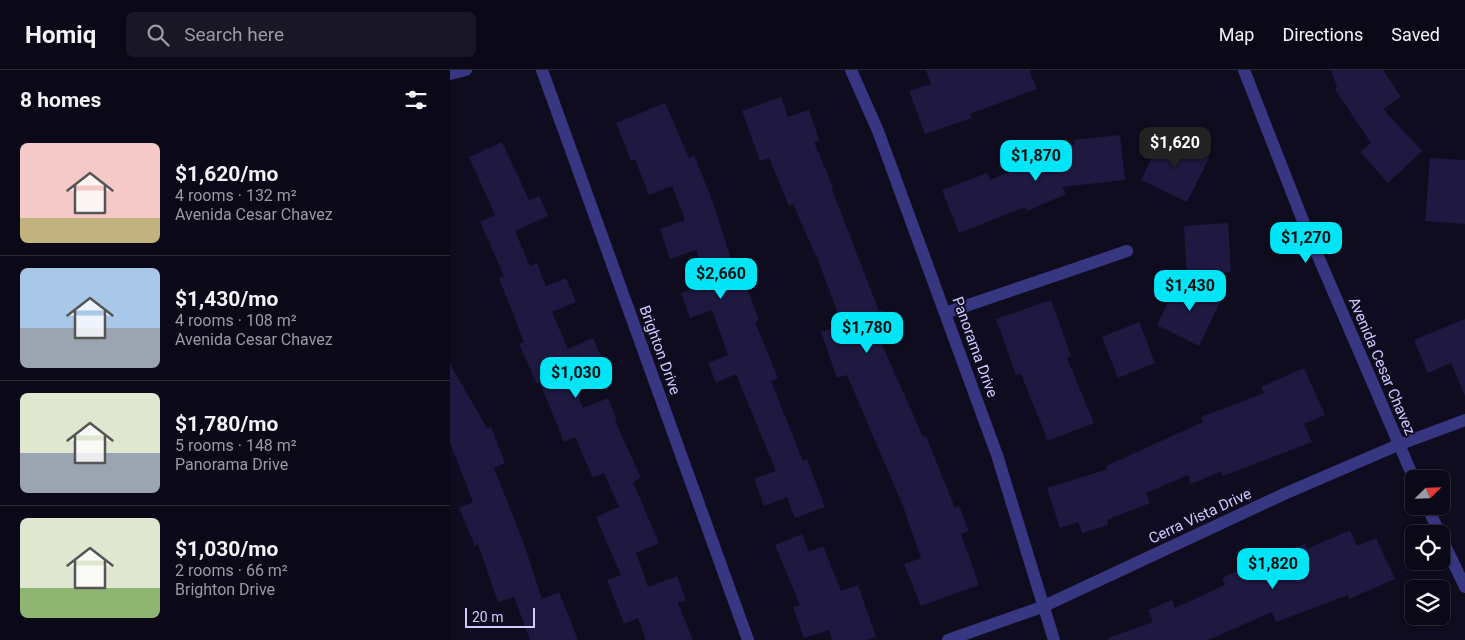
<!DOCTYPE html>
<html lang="en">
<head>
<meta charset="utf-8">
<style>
  :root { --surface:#0b0918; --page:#191725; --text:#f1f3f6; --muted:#9a9aa2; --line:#2b2a37; --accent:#00e5f6 }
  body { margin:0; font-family:Roboto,sans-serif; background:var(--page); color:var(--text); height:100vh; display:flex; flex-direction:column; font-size:19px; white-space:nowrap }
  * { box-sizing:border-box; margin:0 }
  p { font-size:16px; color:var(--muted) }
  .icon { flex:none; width:28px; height:28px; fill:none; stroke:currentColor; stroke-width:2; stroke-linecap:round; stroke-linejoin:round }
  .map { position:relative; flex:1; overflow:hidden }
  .drawer { display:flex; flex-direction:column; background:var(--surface); width:450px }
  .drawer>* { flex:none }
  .needle { width:32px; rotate:67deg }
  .controls { position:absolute; left:955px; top:400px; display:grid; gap:10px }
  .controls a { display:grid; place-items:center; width:45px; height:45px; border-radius:8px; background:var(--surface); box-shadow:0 1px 4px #0004,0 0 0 1px var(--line); font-size:25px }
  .scale { position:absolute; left:15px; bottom:12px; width:70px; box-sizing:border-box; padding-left:5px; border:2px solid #cfcbff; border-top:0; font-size:14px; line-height:18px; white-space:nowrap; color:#cfcbff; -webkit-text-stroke:4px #0f0c20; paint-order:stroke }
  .price { position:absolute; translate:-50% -42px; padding:0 11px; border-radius:10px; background:var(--accent); color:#111; font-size:16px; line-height:32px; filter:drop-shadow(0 1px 2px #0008) }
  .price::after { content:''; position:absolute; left:50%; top:30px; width:15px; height:11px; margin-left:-8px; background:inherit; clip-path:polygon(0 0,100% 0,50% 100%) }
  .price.current { background:#222; color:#fff }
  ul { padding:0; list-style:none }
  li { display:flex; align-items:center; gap:15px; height:125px; padding:0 20px }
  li+li { border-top:1px solid var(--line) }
  li span { display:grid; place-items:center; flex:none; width:140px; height:100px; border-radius:8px; color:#555 }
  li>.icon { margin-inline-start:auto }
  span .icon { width:60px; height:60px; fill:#fffc; stroke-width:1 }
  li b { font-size:21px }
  h2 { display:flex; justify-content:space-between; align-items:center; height:60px; padding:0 20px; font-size:21px }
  header { display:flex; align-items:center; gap:30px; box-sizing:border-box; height:70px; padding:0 25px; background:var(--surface); border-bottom:1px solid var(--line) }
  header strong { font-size:24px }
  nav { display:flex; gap:28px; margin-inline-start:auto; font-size:18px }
  .search { width:350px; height:45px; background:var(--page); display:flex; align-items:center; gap:12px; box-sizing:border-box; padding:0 18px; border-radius:8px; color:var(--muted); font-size:19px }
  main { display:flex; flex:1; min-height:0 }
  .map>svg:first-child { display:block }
</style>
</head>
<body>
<header>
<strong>Homiq</strong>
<div class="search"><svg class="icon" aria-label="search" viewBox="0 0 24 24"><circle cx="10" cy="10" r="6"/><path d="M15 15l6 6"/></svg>Search here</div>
<nav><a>Map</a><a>Directions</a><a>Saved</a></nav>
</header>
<main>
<section class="drawer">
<h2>8 homes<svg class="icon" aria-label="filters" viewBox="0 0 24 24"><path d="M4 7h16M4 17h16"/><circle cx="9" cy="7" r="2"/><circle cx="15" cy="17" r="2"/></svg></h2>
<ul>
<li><span style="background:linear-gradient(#f6c9c9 75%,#c2b280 0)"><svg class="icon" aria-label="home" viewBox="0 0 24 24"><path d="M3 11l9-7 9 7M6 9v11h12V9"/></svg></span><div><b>$1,620/mo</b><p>4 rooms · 132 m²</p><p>Avenida Cesar Chavez</p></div></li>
<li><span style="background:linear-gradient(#a9c7e8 60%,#9aa5b1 0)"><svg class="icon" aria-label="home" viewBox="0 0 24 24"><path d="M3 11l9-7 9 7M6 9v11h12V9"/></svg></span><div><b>$1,430/mo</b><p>4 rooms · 108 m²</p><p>Avenida Cesar Chavez</p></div></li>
<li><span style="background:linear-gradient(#dfe7d0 60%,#9aa5b1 0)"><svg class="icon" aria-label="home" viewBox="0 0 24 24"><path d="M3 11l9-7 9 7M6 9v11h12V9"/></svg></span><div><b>$1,780/mo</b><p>5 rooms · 148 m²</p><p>Panorama Drive</p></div></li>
<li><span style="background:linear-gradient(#dfe7d0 70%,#8fb573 0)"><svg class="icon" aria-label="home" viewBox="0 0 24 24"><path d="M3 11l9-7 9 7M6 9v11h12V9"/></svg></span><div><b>$1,030/mo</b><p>2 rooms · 66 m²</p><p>Brighton Drive</p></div></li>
</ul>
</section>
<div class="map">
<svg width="1015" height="570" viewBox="0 0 1015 570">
  <rect width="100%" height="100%" fill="#0f0c20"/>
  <!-- building -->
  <g fill="#1f1841">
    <path d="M 476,0 L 579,0 L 587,19 L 520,44 L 522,48 L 475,64 L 459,21 L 481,14 Z"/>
    <path d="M 881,0 L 933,0 L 951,27 L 933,39 L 972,81 L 938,113 L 910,82 L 921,73 L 885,19 L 887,17 Z"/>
    <path d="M 331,27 L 338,47 L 359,40 L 369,70 L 364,72 L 383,117 L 381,117 L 429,241 L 432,240 L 441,266 L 430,270 L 473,367 L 476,366 L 505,438 L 509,436 L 519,461 L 511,464 L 529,515 L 471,536 L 454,494 L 471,488 L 453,436 L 397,305 L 387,308 L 371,262 L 392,254 L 370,195 L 343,134 L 339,136 L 319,88 L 310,91 L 292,41 Z"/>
    <path d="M 215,33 L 239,88 L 244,85 L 262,130 L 286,204 L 291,202 L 309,250 L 305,252 L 328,308 L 321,311 L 353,391 L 357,389 L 375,437 L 345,448 L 337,427 L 314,436 L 304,409 L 326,401 L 286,304 L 266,313 L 258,293 L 278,285 L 262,240 L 240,248 L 231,223 L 258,214 L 246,180 L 220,189 L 210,159 L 235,150 L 222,116 L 199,125 L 185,89 L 181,91 L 166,53 Z"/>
    <path d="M 670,65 L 675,110 L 612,117 L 616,124 L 577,141 L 575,137 L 509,163 L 492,120 L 537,103 L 540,110 L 625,74 L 624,70 Z"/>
    <path d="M 713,65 L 759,88 L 737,132 L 691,110 Z"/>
    <path d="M 52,72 L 79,130 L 89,126 L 98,146 L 65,161 L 80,196 L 87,193 L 96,216 L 116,208 L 126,232 L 102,242 L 118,279 L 143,268 L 151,286 L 118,301 L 133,338 L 158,328 L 167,350 L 165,351 L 191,408 L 183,412 L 209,473 L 186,483 L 198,517 L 227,506 L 236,530 L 228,533 L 243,570 L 196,570 L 188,548 L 174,554 L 157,510 L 171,505 L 146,447 L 169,437 L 154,403 L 143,408 L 125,367 L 114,372 L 90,313 L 87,314 L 69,274 L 74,272 L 49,208 L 54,206 L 30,152 L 45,145 L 19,87 Z"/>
    <path d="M 980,88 L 1015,90 L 1015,154 L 975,151 Z"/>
    <path d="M 778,153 L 781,202 L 737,205 L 734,156 Z"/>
    <path d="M 730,208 L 772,228 L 749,276 L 707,255 Z"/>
    <path d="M 601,230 L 621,286 L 617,288 L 644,353 L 598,371 L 571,304 L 566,305 L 546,249 Z"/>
    <path d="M 1015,249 L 1015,326 L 1001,293 L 978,303 L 964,270 Z"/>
    <path d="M 689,252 L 705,293 L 668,308 L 652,267 Z"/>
    <path d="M 0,294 L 37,358 L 41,357 L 55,393 L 44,398 L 73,471 L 92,529 L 109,522 L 128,570 L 80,570 L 64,527 L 48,532 L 28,474 L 25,476 L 9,438 L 23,432 L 0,373 Z"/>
    <path d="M 854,298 L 875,345 L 854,354 L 862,372 L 773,406 L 772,401 L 741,414 L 738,405 L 696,423 L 700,433 L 657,450 L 658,455 L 632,463 L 628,452 L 610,458 L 597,418 L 658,399 L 656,396 L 753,352 L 751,347 L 814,323 L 811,317 Z"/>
    <path d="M 900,460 L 907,476 L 926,468 L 945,509 L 899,529 L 898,525 L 826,552 L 822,542 L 758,570 L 659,570 L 658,568 L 703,552 L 698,540 L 722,530 L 725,538 L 775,515 L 772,508 L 804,493 L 855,474 L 857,479 Z"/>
    <path d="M 352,464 L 359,482 L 373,476 L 391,521 L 408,515 L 426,567 L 416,570 L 382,570 L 379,560 L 354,568 L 343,537 L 350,535 L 325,475 Z"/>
  </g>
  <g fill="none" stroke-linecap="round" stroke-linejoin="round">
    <!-- minor -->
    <g stroke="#373680" stroke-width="12">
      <path d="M 92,0 L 298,570"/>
      <path d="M 401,0 L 428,61 L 547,385 L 604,570"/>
      <path d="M 495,243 L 677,181"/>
      <path d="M 498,570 L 592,537 L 834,424 L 948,375 L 1015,350"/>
    </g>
    <!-- tertiary -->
    <g stroke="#373680" stroke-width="12">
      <path d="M 794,0 L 855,156 L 964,409"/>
      <path d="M 0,4 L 16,0"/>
      <path d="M 977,436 L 990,464"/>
      <path d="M 991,467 L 1015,517"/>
    </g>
  </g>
  <g text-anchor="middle" stroke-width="4" stroke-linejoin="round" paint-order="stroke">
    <!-- street labels -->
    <g font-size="15" fill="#cfcbff" stroke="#0f0c20">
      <text transform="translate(525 277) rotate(70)" y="5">Panorama Drive</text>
      <text transform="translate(210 280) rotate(70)" y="5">Brighton Drive</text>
      <text transform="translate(932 296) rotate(67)" y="5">Avenida Cesar Chavez</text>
      <text transform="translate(750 446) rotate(-25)" y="5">Cerra Vista Drive</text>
    </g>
  </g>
</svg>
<div class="controls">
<a><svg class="needle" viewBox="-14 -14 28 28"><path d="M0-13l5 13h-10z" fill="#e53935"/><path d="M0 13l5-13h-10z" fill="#9a9aa2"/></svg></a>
<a><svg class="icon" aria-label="locate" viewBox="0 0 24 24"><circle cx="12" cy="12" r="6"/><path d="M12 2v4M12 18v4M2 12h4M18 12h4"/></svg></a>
<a><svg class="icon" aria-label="layers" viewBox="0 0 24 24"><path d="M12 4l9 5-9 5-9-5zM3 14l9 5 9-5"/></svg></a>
</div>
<div class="scale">20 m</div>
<b class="price current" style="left:725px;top:99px">$1,620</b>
<b class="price" style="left:586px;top:112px">$1,870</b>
<b class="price" style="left:856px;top:194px">$1,270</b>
<b class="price" style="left:271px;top:230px">$2,660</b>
<b class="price" style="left:740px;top:242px">$1,430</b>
<b class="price" style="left:417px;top:284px">$1,780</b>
<b class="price" style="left:126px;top:329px">$1,030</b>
<b class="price" style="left:823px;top:520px">$1,820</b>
</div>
</main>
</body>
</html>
